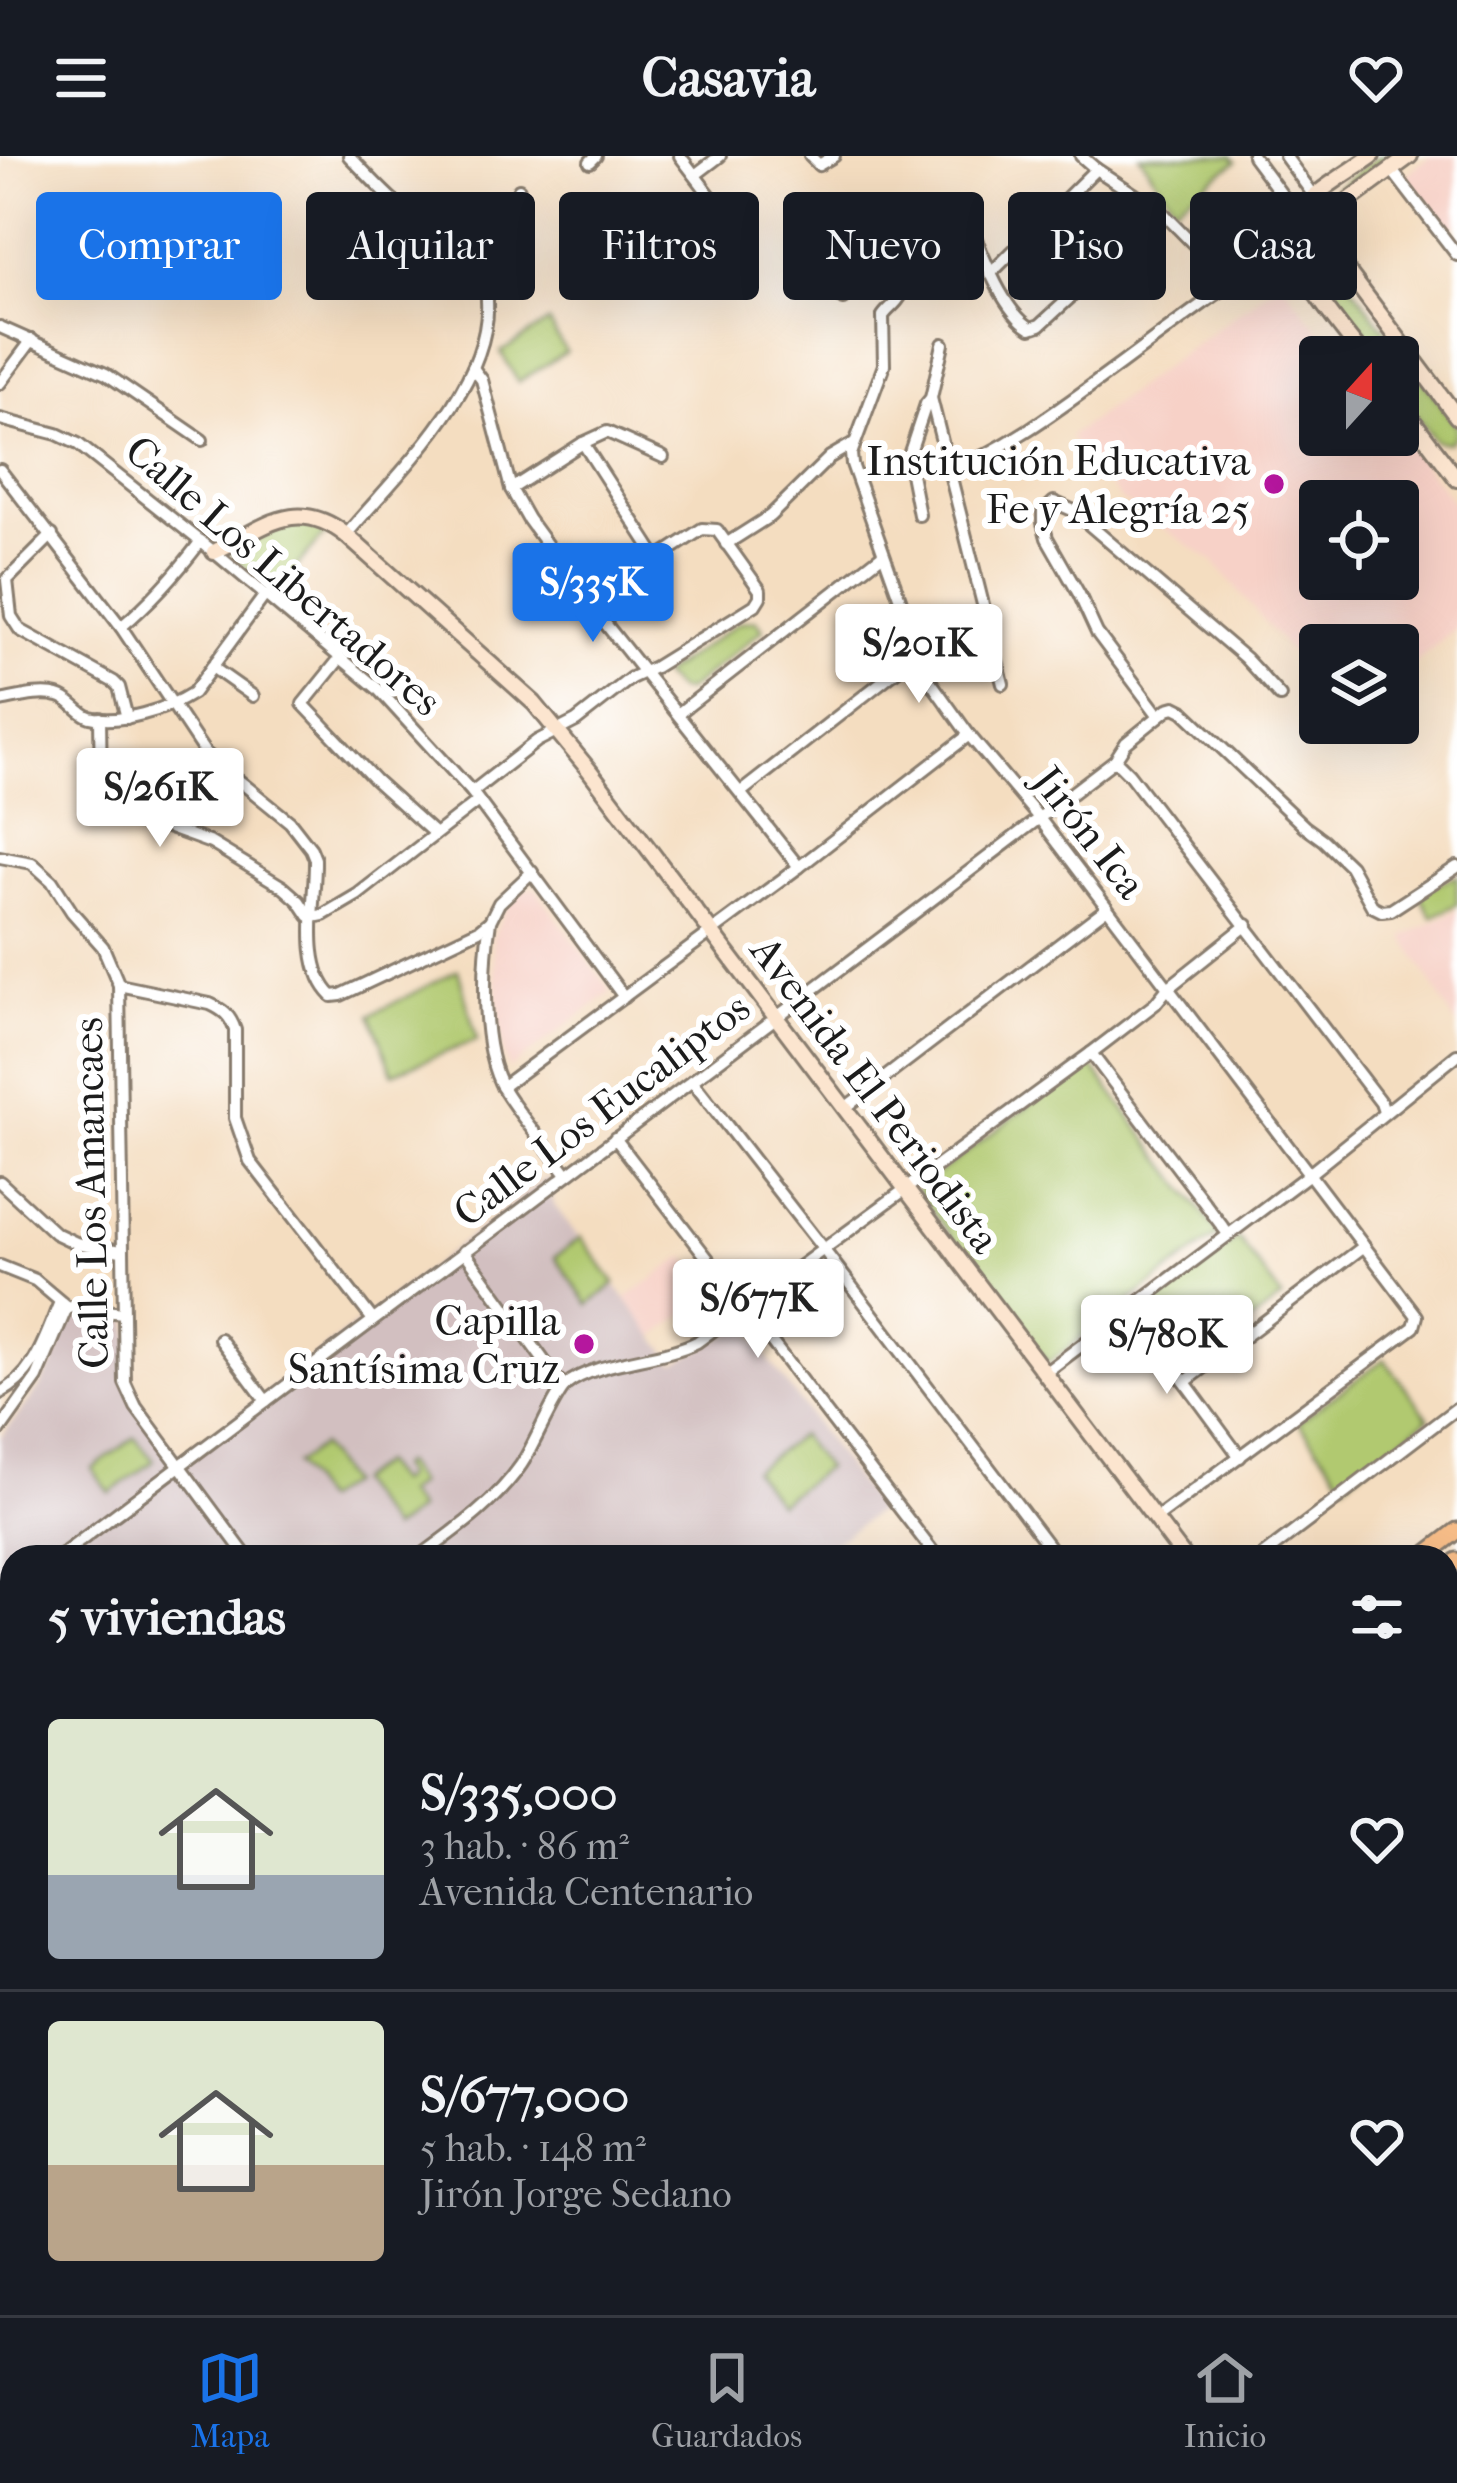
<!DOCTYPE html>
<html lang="es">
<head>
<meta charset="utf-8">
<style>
  :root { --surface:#171b24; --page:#20242c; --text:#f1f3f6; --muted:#9ea1a6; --line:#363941; --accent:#1a73e8 }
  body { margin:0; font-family:"IM FELL French Canon",serif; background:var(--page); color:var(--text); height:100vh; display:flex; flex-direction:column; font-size:45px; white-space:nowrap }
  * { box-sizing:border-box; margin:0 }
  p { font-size:39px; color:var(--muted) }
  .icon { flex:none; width:66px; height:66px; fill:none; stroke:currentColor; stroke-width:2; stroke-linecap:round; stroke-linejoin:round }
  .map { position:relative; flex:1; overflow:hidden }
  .drawer { position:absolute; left:0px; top:1389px; width:1458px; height:771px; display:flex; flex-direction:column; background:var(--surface); border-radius:36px 36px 0 0; box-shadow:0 12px 48px #0002 }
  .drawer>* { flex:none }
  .top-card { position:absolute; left:36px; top:36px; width:1386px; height:108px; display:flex; gap:24px }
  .needle { width:78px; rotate:21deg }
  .buttons { position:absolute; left:1299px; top:180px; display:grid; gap:24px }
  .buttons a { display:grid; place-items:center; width:120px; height:120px; border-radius:12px; background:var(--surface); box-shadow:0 12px 48px #0002; font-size:60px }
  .price { position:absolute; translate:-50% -102px; padding:0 27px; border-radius:12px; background:#fff; color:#222; font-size:39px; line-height:78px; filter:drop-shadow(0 3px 6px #0008) }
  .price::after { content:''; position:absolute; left:50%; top:72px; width:36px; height:27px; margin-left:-18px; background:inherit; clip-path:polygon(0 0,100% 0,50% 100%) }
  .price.on { background:var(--accent); color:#fff }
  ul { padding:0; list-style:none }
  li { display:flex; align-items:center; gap:36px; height:300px; padding:0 48px }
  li+li { border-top:3px solid var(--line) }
  li span { display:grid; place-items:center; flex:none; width:336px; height:240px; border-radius:12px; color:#555 }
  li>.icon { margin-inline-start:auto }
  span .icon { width:144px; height:144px; fill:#fffc; stroke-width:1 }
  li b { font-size:51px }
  h2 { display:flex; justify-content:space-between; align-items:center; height:144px; padding:0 48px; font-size:51px }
  .tag { padding:0 42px; border-radius:12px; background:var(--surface); box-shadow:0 12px 48px #0002; font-size:42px; line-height:108px }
  .tag.on { background:var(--accent); color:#fff }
  header { display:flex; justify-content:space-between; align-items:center; height:156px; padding:0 48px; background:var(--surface); font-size:54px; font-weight:700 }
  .menu { display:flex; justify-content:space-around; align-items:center; height:168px; border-top:3px solid var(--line); background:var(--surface); font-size:33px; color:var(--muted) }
  .menu a { display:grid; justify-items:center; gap:6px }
  .menu .on { color:var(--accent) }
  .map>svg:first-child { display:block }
</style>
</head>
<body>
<header><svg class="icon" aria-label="menu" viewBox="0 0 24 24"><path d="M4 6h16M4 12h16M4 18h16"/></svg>Casavia<svg class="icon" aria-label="heart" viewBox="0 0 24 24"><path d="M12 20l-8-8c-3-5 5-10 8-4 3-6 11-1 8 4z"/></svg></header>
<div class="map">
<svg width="1457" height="2159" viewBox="0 0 1457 2159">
  <rect width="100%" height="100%" fill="#fff"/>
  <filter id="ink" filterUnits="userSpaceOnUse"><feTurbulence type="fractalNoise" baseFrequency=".00833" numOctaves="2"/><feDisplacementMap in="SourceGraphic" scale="24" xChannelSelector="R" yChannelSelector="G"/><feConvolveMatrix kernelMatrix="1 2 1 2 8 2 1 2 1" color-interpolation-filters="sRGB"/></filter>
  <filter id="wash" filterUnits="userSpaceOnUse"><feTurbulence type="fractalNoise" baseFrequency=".004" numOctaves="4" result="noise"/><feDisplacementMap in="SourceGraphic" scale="48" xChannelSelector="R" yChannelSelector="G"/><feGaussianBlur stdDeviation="2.7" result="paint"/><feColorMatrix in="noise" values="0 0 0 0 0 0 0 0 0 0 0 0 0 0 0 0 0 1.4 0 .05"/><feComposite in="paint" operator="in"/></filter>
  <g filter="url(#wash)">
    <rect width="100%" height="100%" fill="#f4ddc0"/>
    <!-- built -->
    <g fill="#f7d1c7" fill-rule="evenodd">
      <path d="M 1431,0 L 1457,0 L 1457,67 L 1444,77 L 1403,21 Z"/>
      <path d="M 1281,125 L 1340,201 L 1320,201 L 1320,279 L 1398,279 L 1398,276 L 1457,351 L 1457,472 L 1398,521 L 1398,489 L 1320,489 L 1320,532 L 1214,406 L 1121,344 L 1069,281 ZM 1320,345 L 1398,345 L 1398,423 L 1320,423 Z"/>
      <path d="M 535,732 L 611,836 L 509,913 L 503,897 L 492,783 L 506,752 L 524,734 Z"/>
      <path d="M 1457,754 L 1457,870 L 1404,781 Z"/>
      <path d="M 685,1100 L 714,1137 L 654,1181 L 626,1142 Z"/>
    </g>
    <!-- industrial -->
    <path fill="#d2bfc0" d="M 548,1020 L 554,1049 L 675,1207 L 745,1170 L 878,1355 L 814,1401 L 12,1401 L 12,2148 L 1290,2148 L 1298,2159 L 0,2159 L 0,1282 L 40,1231 L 57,1200 L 69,1162 L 129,1161 L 131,1223 L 141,1250 L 181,1303 Z"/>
    <!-- green -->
    <g fill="#b1c96f" stroke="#667246" stroke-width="3">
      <path d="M 1140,0 L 1232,0 L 1236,6 L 1175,50 Z"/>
      <path d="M 1379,0 L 1397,0 L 1322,57 L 1315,57 L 1312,53 L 1316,48 Z"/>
      <path d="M 1220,36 L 1250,71 L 1217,98 L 1188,61 Z"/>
      <path d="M 1308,88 L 1314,88 L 1325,94 L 1457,270 L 1454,282 L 1448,287 L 1435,285 L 1398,236 L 1398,201 L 1372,201 L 1301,106 L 1302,92 Z"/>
      <path d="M 548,166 L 566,196 L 518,226 L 501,196 Z"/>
      <path d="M 294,365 L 313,366 L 327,376 L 273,438 L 229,397 L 266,376 Z"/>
      <path d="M 757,464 L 763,474 L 687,535 L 678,535 L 662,519 L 740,466 Z"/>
      <path d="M 1457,719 L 1457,748 L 1432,761 L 1418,737 Z"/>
      <path d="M 458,814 L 477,884 L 393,917 L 371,859 Z"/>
      <path d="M 1088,905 L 1219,1078 L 1048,1207 L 916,1034 Z"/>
      <path d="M 581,1081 L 615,1127 L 589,1149 L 555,1101 Z"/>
      <path d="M 1238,1082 L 1282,1142 L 1186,1216 L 1140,1154 Z"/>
      <path d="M 1384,1203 L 1429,1262 L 1345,1327 L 1298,1266 Z"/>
      <path d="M 800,1279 L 825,1312 L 778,1347 L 753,1314 Z"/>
      <path d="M 135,1281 L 154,1305 L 110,1337 L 92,1313 Z"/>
      <path d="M 320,1290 L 347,1327 L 322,1345 L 295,1308 Z"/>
      <path d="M 381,1307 L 397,1327 L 404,1320 L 398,1311 L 403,1307 L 418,1328 L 405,1338 L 418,1354 L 391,1374 L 355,1326 Z"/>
      <path d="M 682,2148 L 746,2148 L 754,2159 L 690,2159 Z"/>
    </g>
  </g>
  <g filter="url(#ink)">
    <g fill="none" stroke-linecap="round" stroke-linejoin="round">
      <defs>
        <g id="street">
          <path d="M 680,0 L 738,76"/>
          <path d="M 810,0 L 819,9 L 834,0"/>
          <path d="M 1081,0 L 1096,13 L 1163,57 L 1231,126"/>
          <path d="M 1253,0 L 1296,58"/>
          <path d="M 1285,0 L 1315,41"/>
          <path d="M 590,6 L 596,0"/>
          <path d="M 1391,13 L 1457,99"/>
          <path d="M 695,19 L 720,0"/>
          <path d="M 473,112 L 519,33"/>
          <path d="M 990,118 L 1096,13"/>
          <path d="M 843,143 L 900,93"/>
          <path d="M 0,171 L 106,218 L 202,284"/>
          <path d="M 473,212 L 482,224 L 511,333 L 528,363 L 589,447 L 799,711"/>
          <path d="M 0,227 L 32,184"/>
          <path d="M 931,242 L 1003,528"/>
          <path d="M 0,263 L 57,278 L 78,288 L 214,396 L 378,533 L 472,636 L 624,841"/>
          <path d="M 583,287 L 657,402"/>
          <path d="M 0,314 L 121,471 L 205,597 L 290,666 L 311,693 L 315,703 C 316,743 300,810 332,840 L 341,839 L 479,774 L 490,765 L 499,747 L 532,716"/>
          <path d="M 948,316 C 1011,291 1066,248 1121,208 C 1176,167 1231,126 1288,89"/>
          <path d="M 511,333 L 583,287 L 607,276 L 663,301"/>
          <path d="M 919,359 L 908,302 L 926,248 L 931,242 L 943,188"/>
          <path d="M 52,379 L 7,424 L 11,460 L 20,474 L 114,526 L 119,531 L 127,562"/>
          <path d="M 346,379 C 397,318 492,230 487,145 C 487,139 487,132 485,127 C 471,99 420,67 395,46 C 379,32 364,15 349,0"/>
          <path d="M 726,388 L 770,360 L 830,301 L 854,287"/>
          <path d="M 121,471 C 152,445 177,417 201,385"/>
          <path d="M 341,501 L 303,548 L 375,624 L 435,678"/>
          <path d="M 212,511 L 253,540"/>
          <path d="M 0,545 C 17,542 41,535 58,540 C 71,543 78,557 90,561 C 119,569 168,553 193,537 L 265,439"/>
          <path d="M 679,557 L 882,399"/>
          <path d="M 1159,560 L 1097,477 L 1079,438 L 1047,382 L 1043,367 L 1043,356 L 1054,346 L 1072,354 L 1245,502 L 1280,540"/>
          <path d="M 100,562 L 101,628 L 130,636 L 139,642 L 153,662 L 164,670 L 211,687 L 283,731 L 299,745 L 309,760 L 313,761"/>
          <path d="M 1115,604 L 1129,618 L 1381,947 L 1384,956"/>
          <path d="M 472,636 L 537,585 L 576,565 L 631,522 L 655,511 L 755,449 L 760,441 L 760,434 L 717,374 L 702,373 L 589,447"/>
          <path d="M 741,636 L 920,496"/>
          <path d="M 0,701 L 32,707 L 52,725 L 72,756 L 103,791 L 119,829 L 125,1227 L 136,1251 L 247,1401"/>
          <path d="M 313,761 L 323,759 L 357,739 L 478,645"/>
          <path d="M 490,765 C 483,811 480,894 504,934 C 522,963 546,990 567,1018"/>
          <path d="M 119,829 L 210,848 C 223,854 230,859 235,874 L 235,962 L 250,1005 L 373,1164"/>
          <path d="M 1091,897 L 1228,1078"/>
          <path d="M 692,925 L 824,1094 L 1057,1401"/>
          <path d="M 502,931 L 799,711 L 969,579"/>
          <path d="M 845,952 L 1107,752"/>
          <path d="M 615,982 L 937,1401"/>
          <path d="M 0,1026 L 55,1077 L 76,1087 L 121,1095"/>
          <path d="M 464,1095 L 563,1231"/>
          <path d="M 0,1110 L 35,1124 L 67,1151 L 123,1157"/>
          <path d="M 1131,1153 L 1240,1301"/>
          <path d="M 220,1183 L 266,1245"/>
          <path d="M 1046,1216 L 1308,1019 L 1457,899"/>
          <path d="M 1185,1226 L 1363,1091"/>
          <path d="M 0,1237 C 36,1219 45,1181 60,1146"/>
          <path d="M 0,1274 L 37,1222 L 67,1151"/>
          <path d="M 1155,1363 L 1414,1171 L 1417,1160 L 1039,662 L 969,579 L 928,522 L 852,308 L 851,298 L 884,209 L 883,160 C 887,154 893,150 897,145 C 911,128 901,112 900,93 L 923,55 L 963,50 C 977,84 1000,154 1031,172 L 1040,169 L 1163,57"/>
          <path d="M 59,1401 C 411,1135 765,873 1115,604 L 1126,587 L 1168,553 L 1175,551 L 1183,555 L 1305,671 L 1323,684 L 1350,710 L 1372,750 L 1382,755 L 1391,754 L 1457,711"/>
          <path d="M 419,1401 C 456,1374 495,1347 521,1309 C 534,1290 554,1240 566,1229 C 594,1205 661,1204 697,1186 L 1091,897 L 1155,848 L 1168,832 L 1247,769"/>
          <path d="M 1261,1401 L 1457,1252"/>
          <path d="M 0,1445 L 12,1436"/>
          <path d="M 1446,1542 L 1457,1534"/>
          <path d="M 0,1715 L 12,1706"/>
          <path d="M 0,1954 L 12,1945"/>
          <path d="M 1040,2148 L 1047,2159"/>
          <path d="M 826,2159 L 825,2154 L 829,2148"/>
        </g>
        <g id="secondary">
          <path d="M 1296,58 L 1327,88 L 1457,261"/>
          <path d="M 1288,89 L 1410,0"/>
          <path d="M 1364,201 C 1344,175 1275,96 1291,65 C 1303,42 1350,16 1372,0"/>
          <path d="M 1398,245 L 1457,323"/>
          <path d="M 214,396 C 263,373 295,339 346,379 L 534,547 L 589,614 L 1184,1401"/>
          <path d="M 1446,1560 L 1457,1577"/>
          <path d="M 0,2044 L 12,2060"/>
          <path d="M 78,2148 L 86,2159"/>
          <path d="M 1297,2148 L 1305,2159"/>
          <path d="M 1146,2159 L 1161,2148"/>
        </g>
        <g id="primary">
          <path d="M 1423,1401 L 1457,1375"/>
          <path d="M 1446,1413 L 1457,1405"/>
          <path d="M 417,2159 L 431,2148"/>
          <path d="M 454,2159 L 469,2148"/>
        </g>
      </defs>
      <!-- street casing -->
      <use href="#street" stroke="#887c6e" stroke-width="16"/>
      <!-- secondary casing -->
      <use href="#secondary" stroke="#887c6e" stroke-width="20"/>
      <!-- primary casing -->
      <use href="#primary" stroke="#887c6e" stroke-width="21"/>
      <!-- street -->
      <use href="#street" stroke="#fff" stroke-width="10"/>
      <!-- secondary -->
      <use href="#secondary" stroke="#fce5cf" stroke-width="14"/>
      <!-- primary -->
      <use href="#primary" stroke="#f7bd88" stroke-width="15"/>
    </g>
  </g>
  <!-- markers -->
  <g fill="#b5179e" stroke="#fff" stroke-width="4.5">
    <circle cx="1274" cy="328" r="12"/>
    <circle cx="584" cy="1188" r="12"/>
  </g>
  <g text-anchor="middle" stroke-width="12" stroke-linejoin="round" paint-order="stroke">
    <!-- poi labels -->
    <g font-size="42" fill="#1c1c1c" stroke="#fff" text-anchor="end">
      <text x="1250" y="319">Institución Educativa<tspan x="1250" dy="48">Fe y Alegría 25</tspan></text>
      <text x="560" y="1179">Capilla<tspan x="560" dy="48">Santísima Cruz</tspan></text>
    </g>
    <!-- street labels -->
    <g font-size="42" fill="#1c1c1c" stroke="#fff">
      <text transform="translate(284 419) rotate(41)" y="15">Calle Los Libertadores</text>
      <text transform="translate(1090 676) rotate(52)" y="15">Jirón Ica</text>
      <text transform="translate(876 938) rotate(53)" y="15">Avenida El Periodista</text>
      <text transform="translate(601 953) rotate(-37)" y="15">Calle Los Eucaliptos</text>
      <text transform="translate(90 1037) rotate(-91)" y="15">Calle Los Amancaes</text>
    </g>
  </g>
</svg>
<div class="buttons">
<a><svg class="needle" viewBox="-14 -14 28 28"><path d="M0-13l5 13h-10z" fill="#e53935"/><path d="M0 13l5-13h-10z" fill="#9ea1a6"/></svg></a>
<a><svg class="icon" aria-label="locate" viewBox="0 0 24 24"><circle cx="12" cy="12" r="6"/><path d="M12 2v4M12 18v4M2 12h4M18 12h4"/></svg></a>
<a><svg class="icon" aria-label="layers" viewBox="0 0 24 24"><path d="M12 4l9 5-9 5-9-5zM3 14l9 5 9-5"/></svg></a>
</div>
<b class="price on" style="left:593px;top:489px">S/335K</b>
<b class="price" style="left:919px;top:550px">S/201K</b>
<b class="price" style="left:160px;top:694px">S/261K</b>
<b class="price" style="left:758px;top:1205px">S/677K</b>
<b class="price" style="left:1167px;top:1241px">S/780K</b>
<div class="top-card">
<a class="tag on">Comprar</a>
<a class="tag">Alquilar</a>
<a class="tag">Filtros</a>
<a class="tag">Nuevo</a>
<a class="tag">Piso</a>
<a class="tag">Casa</a>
</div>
<section class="drawer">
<h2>5 viviendas<svg class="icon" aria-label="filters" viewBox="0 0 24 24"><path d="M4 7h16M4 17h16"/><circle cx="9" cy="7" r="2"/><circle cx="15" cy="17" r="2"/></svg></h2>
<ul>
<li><span style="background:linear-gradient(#dfe7d0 65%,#9aa5b1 0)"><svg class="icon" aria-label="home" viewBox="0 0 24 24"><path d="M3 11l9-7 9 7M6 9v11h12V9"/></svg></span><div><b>S/335,000</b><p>3 hab. · 86 m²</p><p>Avenida Centenario</p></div><svg class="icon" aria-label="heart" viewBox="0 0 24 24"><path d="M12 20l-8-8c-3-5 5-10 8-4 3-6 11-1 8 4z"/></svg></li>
<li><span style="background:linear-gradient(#dfe7d0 60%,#b9a48a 0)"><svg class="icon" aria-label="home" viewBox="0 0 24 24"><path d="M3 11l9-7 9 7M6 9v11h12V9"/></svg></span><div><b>S/677,000</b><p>5 hab. · 148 m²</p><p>Jirón Jorge Sedano</p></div><svg class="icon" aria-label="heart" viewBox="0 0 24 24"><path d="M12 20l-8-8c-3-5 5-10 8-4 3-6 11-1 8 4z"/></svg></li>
</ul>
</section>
</div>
<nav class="menu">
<a class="on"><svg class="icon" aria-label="map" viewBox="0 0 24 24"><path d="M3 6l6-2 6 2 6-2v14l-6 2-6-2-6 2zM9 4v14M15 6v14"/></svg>Mapa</a>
<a><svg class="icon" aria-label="saved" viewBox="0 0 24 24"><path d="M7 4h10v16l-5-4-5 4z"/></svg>Guardados</a>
<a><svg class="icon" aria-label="home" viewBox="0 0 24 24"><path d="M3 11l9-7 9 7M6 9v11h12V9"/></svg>Inicio</a>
</nav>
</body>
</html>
